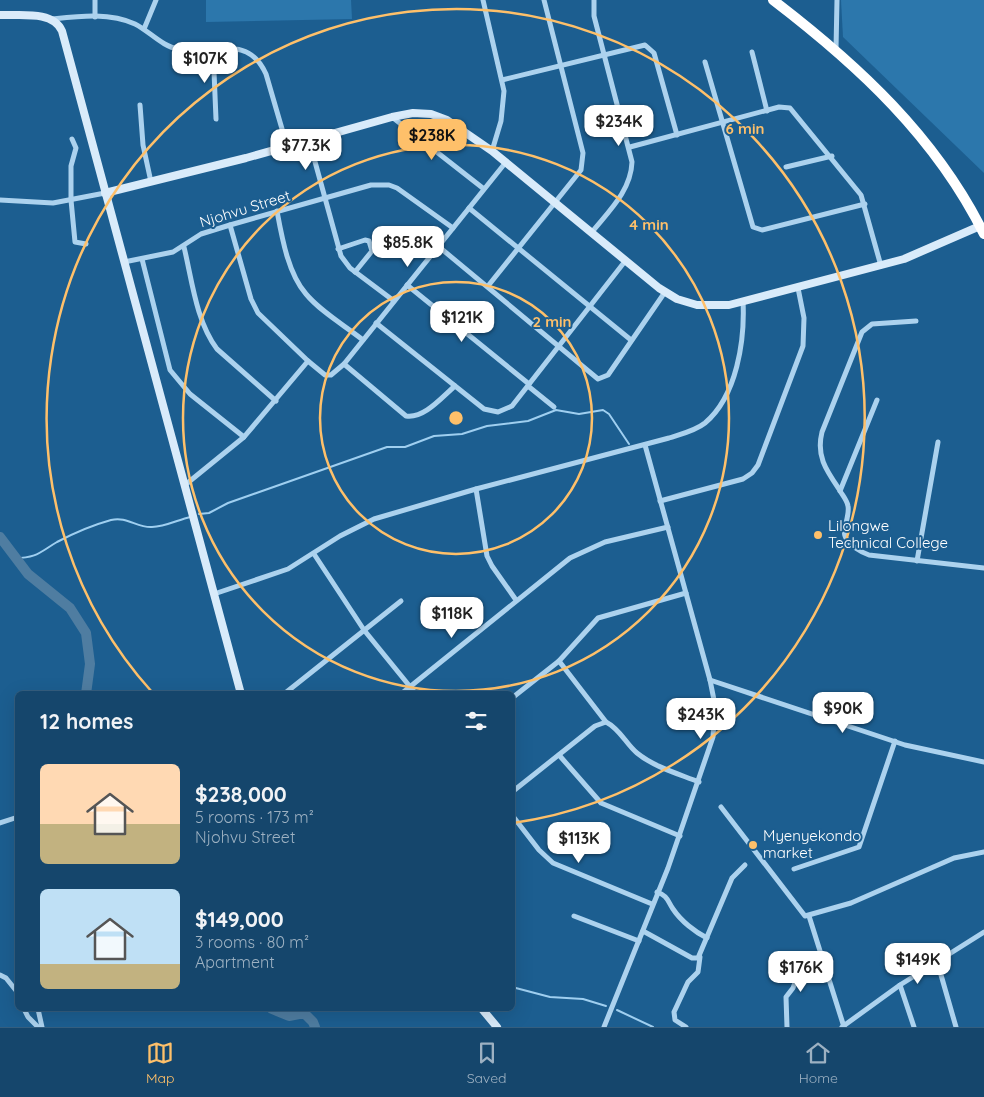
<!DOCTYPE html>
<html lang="en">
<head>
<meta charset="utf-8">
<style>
  :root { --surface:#15466c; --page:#225074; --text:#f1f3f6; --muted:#9db1c2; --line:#345e7f; --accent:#fec06a }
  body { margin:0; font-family:Quicksand,sans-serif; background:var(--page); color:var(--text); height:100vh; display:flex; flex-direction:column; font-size:19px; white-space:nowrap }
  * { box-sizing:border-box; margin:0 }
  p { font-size:16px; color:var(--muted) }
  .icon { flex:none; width:28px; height:28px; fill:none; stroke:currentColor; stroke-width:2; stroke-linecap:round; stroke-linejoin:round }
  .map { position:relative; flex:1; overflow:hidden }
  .sheet { position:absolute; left:15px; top:691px; width:500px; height:320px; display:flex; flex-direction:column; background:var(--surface); border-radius:8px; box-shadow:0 5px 20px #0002,0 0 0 1px var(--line) }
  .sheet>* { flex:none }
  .price { position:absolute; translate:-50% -42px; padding:0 11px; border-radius:10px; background:#fff; color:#222; font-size:16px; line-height:32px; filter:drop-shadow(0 1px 2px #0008) }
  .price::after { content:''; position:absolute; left:50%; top:30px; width:15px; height:11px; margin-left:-8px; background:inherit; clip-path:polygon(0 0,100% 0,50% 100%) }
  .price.on { background:var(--accent); color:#111 }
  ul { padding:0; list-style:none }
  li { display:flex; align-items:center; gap:15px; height:125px; padding:0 25px }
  li span { display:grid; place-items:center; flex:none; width:140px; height:100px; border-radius:8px; color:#555 }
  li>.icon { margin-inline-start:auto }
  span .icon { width:60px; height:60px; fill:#fffc; stroke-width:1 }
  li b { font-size:21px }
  h2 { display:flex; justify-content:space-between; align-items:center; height:60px; padding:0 25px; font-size:21px }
  .dock { display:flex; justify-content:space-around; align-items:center; height:70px; border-top:1px solid var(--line); background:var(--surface); font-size:14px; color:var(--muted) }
  .dock a { display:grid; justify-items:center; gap:2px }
  .dock .on { color:var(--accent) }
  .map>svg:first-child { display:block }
</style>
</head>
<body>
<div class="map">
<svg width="984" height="1027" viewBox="0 0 984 1027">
  <rect width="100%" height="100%" fill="#1c5e90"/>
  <!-- green -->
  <g fill="#2c77ac">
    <path d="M 206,0 L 351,0 L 352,19 L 206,22 Z"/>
    <path d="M 841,0 L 984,0 L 984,173 L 843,37 Z"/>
  </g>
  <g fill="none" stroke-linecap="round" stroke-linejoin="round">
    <!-- stream -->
    <g stroke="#9fcff0" stroke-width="2">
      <path d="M 199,514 L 209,513 L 228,503 L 387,447 L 405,447 L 434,436 L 462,434 L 487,426 L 528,421 L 556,410 L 579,414 L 603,410 L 609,414 L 629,444"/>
      <path d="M 15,558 C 37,558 40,552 57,542 C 74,533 93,525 111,520 C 127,516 137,528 152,527 C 164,527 178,520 190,517"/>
      <path d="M 512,987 L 550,997 L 583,999 L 606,1006"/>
      <path d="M 617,1010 L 653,1027"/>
      <path d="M 304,1013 L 314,1009"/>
    </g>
    <!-- river -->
    <g stroke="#4f7da1" stroke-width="10">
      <path d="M 0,537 L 28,574 L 70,608 L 86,633 L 90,664 L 86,694"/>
      <path d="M 272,1009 L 289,1016 L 304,1013 L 313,1022 L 315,1027"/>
    </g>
    <!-- street -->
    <g stroke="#acd2ee" stroke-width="5">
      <path d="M 483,0 L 504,91 L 501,121 L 492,151"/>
      <path d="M 95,17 L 95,0"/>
      <path d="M 52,19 C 79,16 110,12 135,24 C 149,31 163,47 178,49 C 212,56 247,32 266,74 L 287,146"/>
      <path d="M 144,29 L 156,0"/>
      <path d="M 213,48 L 216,119"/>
      <path d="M 836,49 L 837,0"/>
      <path d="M 752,52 L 767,111"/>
      <path d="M 705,62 L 753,227 L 762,230 L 865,204"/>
      <path d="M 502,80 L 645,45 L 654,53 L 677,135"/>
      <path d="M 140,105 L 143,145 L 151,182"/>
      <path d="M 392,117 L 484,189"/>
      <path d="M 72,139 L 76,148 L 71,166 L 71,200 L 75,242 L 86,244"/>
      <path d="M 309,140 L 341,256 L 350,268 L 394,301"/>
      <path d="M 630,147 L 779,107 L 790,108 L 861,195 L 881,266"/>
      <path d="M 786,167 L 832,156"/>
      <path d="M 0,200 L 53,203 L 105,193"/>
      <path d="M 469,208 L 631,340"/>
      <path d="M 277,211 C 282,238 288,273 306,294 C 321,312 344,325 363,340"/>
      <path d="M 230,225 L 251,299 L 258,313 L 308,361 L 325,375 L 331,375 L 344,364 L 506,162"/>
      <path d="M 592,232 C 608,212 631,191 632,162 L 594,16 L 594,0"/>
      <path d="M 438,246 L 598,379 L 608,375 L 665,292"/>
      <path d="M 184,247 C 192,280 196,321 217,349 L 276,401"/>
      <path d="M 338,249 L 365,240 L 369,241 L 372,251 L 355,272"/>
      <path d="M 142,259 L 170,370 L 190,394 L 244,437"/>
      <path d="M 124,262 L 173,252 L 201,234 L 230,225 L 371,185 L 389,185 L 397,188 L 453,228"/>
      <path d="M 407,285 L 529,384"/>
      <path d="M 488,286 L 581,170 L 583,153 L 544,0"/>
      <path d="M 916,321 L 872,324 L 862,332 L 822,432 C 816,456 826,470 839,489 C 842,495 847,500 848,506 C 850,516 842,530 845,536 C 848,545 861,552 869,555 L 984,568"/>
      <path d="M 376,323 L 484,409 L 498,412 L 512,406 L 626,260"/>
      <path d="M 344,364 L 406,416 C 424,419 442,397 455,386"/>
      <path d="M 528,386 L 554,407"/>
      <path d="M 185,485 L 244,437 L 308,361"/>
      <path d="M 476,489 L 487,556 L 492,566 L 516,600"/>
      <path d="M 840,491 L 877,400"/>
      <path d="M 660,501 L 743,479 L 752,473 L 758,465 L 803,346 L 804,318 L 798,288"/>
      <path d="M 314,554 L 364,630 L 416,694"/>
      <path d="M 917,561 L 938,442"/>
      <path d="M 214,594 L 288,569 L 340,536 L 374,519 L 476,489 L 669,438 C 681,434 695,431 705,423 C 737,396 745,340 743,301"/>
      <path d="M 559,661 L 606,722"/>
      <path d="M 710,680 L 905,745 L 984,762"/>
      <path d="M 284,694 L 401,601"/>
      <path d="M 401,694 L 570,558 L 605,542 L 668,527"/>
      <path d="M 512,698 L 559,661 L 598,618 L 686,593"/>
      <path d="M 559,755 L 601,803 L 680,836"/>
      <path d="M 512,792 L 595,726 L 606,722 C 620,729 626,744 637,753 C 654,767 679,774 699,782"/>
      <path d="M 721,807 L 805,916 L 851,903 L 954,858 L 984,852"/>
      <path d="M 512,815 L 539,850 L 553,863 L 652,904"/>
      <path d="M 0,823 L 18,817"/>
      <path d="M 794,869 L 859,847 L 895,741"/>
      <path d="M 657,892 C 668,896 667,900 673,909 C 681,921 695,932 707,938"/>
      <path d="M 574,916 L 639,941"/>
      <path d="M 809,916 L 844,1027"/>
      <path d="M 643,931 L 692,958 L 698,958 L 732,878 L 745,865"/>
      <path d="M 937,961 L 956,1027"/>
      <path d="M 0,975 L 6,978 L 18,993"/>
      <path d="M 900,985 L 914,1027"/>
      <path d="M 24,1009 L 28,1017 L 38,1027"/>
      <path d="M 38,1009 L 42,1027"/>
      <path d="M 604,1027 L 668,868 L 713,737 L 715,705 L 710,680 L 645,445"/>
      <path d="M 686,1027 L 675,1020 L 674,1012 L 688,982 L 698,972 L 700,957"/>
      <path d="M 787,1027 L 786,997 L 793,988 L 798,974 L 824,962"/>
      <path d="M 842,1027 L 900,985 L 984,932"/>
    </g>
    <!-- secondary -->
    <g stroke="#d9ebfa" stroke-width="8">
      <path d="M 0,15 C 19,16 53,10 62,31 L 241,694"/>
      <path d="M 105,193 L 246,158 L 392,117 L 413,113 L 431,114 L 447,120 L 492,151 L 659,288 L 677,299 L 697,305 L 729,305 L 904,259 L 980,226"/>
      <path d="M 482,1009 L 497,1027"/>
    </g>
    <!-- highway -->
    <path stroke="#fff" stroke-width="10" d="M 773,0 C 858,65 936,137 984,234"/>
  </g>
  <!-- distance rings -->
  <g fill="none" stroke="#fec06a" stroke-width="2.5">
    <circle cx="456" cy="418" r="136"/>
    <circle cx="456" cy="418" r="273"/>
    <path d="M152 692A409 409 0 1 1 513 823"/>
  </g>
  <!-- markers -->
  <g fill="#fec06a" stroke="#1c5e90" stroke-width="2">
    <circle cx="818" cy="535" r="5"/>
    <circle cx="753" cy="845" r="5"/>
  </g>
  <g text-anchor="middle" stroke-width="4" stroke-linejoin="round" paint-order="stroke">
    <!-- street labels -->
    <g font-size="15" fill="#fff" stroke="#1c5e90">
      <text transform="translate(245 209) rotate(-17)" y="5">Njohvu Street</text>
    </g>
    <!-- poi labels -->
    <g font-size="15" fill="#fff" stroke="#1c5e90" text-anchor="start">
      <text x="828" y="531">Lilongwe<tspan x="828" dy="17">Technical College</tspan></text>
      <text x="763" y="841">Myenyekondo<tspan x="763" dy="17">market</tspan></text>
    </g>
  </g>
  <circle cx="456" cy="418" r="8" fill="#fec06a" stroke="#1c5e90" stroke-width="2.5"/>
  <g font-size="15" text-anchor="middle" font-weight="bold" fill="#fec06a" stroke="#1c5e90" stroke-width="4" stroke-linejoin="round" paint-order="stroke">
    <text x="745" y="134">6 min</text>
    <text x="649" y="230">4 min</text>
    <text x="552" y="327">2 min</text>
  </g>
</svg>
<b class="price" style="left:205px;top:84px">$107K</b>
<b class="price" style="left:619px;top:147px">$234K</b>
<b class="price on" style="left:432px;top:161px">$238K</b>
<b class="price" style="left:306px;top:171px">$77.3K</b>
<b class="price" style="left:408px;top:268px">$85.8K</b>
<b class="price" style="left:462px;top:343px">$121K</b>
<b class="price" style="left:452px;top:639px">$118K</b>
<b class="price" style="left:843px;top:734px">$90K</b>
<b class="price" style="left:701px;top:740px">$243K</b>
<b class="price" style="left:579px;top:864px">$113K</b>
<b class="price" style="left:918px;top:985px">$149K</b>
<b class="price" style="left:801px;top:993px">$176K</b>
<section class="sheet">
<h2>12 homes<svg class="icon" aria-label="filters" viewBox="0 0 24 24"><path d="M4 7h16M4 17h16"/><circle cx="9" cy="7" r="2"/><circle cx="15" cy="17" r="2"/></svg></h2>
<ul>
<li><span style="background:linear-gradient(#ffd9b3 60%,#c2b280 0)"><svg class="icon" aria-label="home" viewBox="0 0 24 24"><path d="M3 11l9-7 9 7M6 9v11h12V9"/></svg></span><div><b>$238,000</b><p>5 rooms · 173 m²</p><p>Njohvu Street</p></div></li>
<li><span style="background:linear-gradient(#bfe0f5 75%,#c2b280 0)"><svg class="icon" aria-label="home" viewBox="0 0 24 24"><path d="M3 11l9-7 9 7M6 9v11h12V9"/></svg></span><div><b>$149,000</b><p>3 rooms · 80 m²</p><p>Apartment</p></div></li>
</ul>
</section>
</div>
<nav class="dock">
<a class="on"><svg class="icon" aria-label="map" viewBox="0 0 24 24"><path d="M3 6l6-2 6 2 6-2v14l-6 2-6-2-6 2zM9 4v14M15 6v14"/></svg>Map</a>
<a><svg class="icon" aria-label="saved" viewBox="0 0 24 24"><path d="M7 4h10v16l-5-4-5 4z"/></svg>Saved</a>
<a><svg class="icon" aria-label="home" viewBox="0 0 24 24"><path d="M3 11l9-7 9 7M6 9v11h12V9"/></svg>Home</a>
</nav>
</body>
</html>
